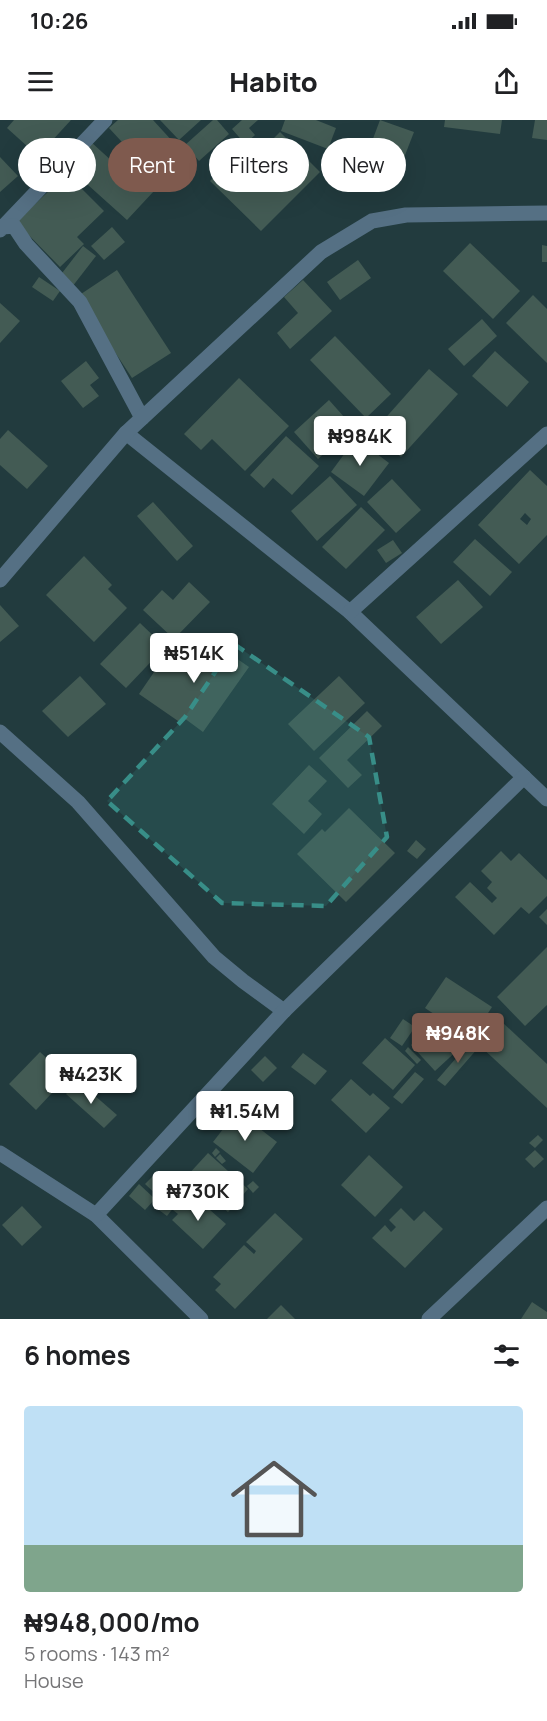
<!DOCTYPE html>
<html lang="en">
<head>
<meta charset="utf-8">
<style>
  :root { --surface:#fff; --page:#f6f6f6; --text:#202124; --muted:#757577; --line:#e0e0e0; --accent:#7f5a4e }
  body { margin:0; font-family:Manrope,sans-serif; background:var(--page); color:var(--text); height:100vh; display:flex; flex-direction:column; font-size:22px; white-space:nowrap }
  * { box-sizing:border-box; margin:0 }
  p { font-size:20px; color:var(--muted) }
  .icon { flex:none; width:33px; height:33px; fill:none; stroke:currentColor; stroke-width:2; stroke-linecap:round; stroke-linejoin:round }
  .map { position:relative; height:1199px; overflow:hidden }
  .drawer { display:flex; flex-direction:column; background:var(--surface); flex:1 }
  .drawer>* { flex:none }
  .banner { position:absolute; left:18px; top:18px; width:512px; height:54px; display:flex; gap:12px }
  .price { position:absolute; translate:-50% -51px; padding:0 14px; border-radius:6px; background:#fff; color:#222; font-size:20px; line-height:39px; filter:drop-shadow(0 2px 3px #0008) }
  .price::after { content:''; position:absolute; left:50%; top:36px; width:18px; height:14px; margin-left:-9px; background:inherit; clip-path:polygon(0 0,100% 0,50% 100%) }
  .price.on { background:var(--accent); color:#fff }
  ul { padding:0; list-style:none }
  li { display:grid; align-content:center; gap:12px; height:318px; padding:0 24px }
  li+li { border-top:2px solid var(--line) }
  li span { display:grid; place-items:center; height:186px; border-radius:6px; color:#555 }
  li>.icon { margin-inline-start:auto }
  span .icon { width:108px; height:108px; fill:#fffc; stroke-width:1 }
  li b { font-size:26px }
  h2 { display:flex; justify-content:space-between; align-items:center; height:72px; padding:0 24px; font-size:26px }
  .pill { padding:0 21px; border-radius:27px; background:var(--surface); box-shadow:0 6px 24px #0002; font-size:21px; line-height:54px }
  .pill.on { background:var(--accent); color:#fff }
  .status { display:flex; justify-content:space-between; align-items:center; height:42px; padding:0 30px; background:var(--surface); direction:ltr }
  .status svg { height:16px; fill:currentColor }
  header { display:flex; justify-content:space-between; align-items:center; height:78px; padding:0 24px; background:var(--surface); font-size:27px; font-weight:800 }
  .map>svg:first-child { display:block }
</style>
</head>
<body>
<div class="status"><b>10:26</b><svg viewBox="0 0 49 12"><path d="M0 12V9h3v3zM5 12V6h3v6zM10 12V3h3v9zM15 12V0h3v12zM26 1h20v11H26zM47 4h2v5h-2z"/></svg></div>
<header><svg class="icon" aria-label="menu" viewBox="0 0 24 24"><path d="M4 6h16M4 12h16M4 18h16"/></svg>Habito<svg class="icon" aria-label="share" viewBox="0 0 24 24"><path d="M12 15V3M7 8l5-5 5 5M5 13v7h14v-7"/></svg></header>
<div class="map">
<svg width="547" height="1199" viewBox="0 0 547 1199">
  <rect width="100%" height="100%" fill="#223b3e"/>
  <!-- building -->
  <g fill="#435b54" fill-rule="evenodd">
    <path d="M 14,0 L 71,0 L 38,36 L 7,8 Z"/>
    <path d="M 118,0 L 153,0 L 174,23 L 146,48 L 109,8 Z"/>
    <path d="M 160,0 L 201,0 L 179,20 Z"/>
    <path d="M 213,0 L 217,0 L 229,14 L 199,41 L 185,25 Z"/>
    <path d="M 242,0 L 258,0 L 249,8 L 255,15 L 245,24 L 232,9 Z"/>
    <path d="M 285,0 L 316,0 L 336,8 L 328,29 L 281,11 Z"/>
    <path d="M 380,0 L 414,12 L 395,61 L 362,48 Z"/>
    <path d="M 445,0 L 502,0 L 500,14 L 444,7 Z"/>
    <path d="M 535,0 L 547,0 L 547,20 L 532,18 Z"/>
    <path d="M 280,12 L 320,52 L 261,111 L 210,61 L 241,29 L 252,40 Z"/>
    <path d="M 91,22 L 136,63 L 140,58 L 154,71 L 127,100 L 68,47 Z"/>
    <path d="M 179,35 L 188,49 L 159,68 L 150,55 Z"/>
    <path d="M 0,37 L 18,56 L 0,72 Z"/>
    <path d="M 67,54 L 104,91 L 77,117 L 84,124 L 60,147 L 16,102 Z"/>
    <path d="M 112,107 L 125,122 L 104,140 L 91,126 Z"/>
    <path d="M 470,123 L 520,171 L 493,199 L 443,151 Z"/>
    <path d="M 542,125 L 547,126 L 547,142 L 542,142 Z"/>
    <path d="M 83,126 L 96,136 L 72,167 L 59,157 Z"/>
    <path d="M 358,140 L 371,158 L 340,180 L 327,162 Z"/>
    <path d="M 117,150 L 171,233 L 132,258 L 78,176 Z"/>
    <path d="M 39,157 L 60,171 L 53,181 L 32,167 Z"/>
    <path d="M 303,160 L 332,191 L 290,229 L 277,213 L 298,193 L 284,177 Z"/>
    <path d="M 533,175 L 547,189 L 547,243 L 506,203 Z"/>
    <path d="M 0,183 L 20,201 L 0,223 Z"/>
    <path d="M 482,199 L 497,216 L 464,246 L 448,229 Z"/>
    <path d="M 335,216 L 391,274 L 366,298 L 310,240 Z"/>
    <path d="M 495,231 L 529,262 L 507,287 L 472,256 Z"/>
    <path d="M 86,241 L 99,258 L 90,265 L 99,276 L 83,288 L 61,261 Z"/>
    <path d="M 429,249 L 458,274 L 401,337 L 373,312 Z"/>
    <path d="M 239,258 L 289,306 L 245,351 L 212,319 L 201,330 L 184,314 Z"/>
    <path d="M 329,280 L 353,307 L 318,339 L 294,312 Z"/>
    <path d="M 8,310 L 48,346 L 27,369 L 0,345 L 0,319 Z"/>
    <path d="M 286,316 L 319,346 L 292,375 L 273,358 L 264,368 L 250,355 Z"/>
    <path d="M 356,318 L 389,343 L 364,376 L 331,352 Z"/>
    <path d="M 530,350 L 547,366 L 547,415 L 519,444 L 478,405 ZM 525,393 L 531,399 L 527,405 L 520,399 Z"/>
    <path d="M 330,356 L 357,385 L 317,421 L 291,391 Z"/>
    <path d="M 392,359 L 421,390 L 396,413 L 367,382 Z"/>
    <path d="M 153,382 L 193,426 L 177,441 L 137,396 Z"/>
    <path d="M 361,387 L 385,410 L 346,449 L 322,427 Z"/>
    <path d="M 475,419 L 512,452 L 490,476 L 453,442 Z"/>
    <path d="M 393,420 L 402,433 L 386,443 L 377,430 Z"/>
    <path d="M 84,436 L 112,465 L 108,469 L 127,488 L 94,522 L 46,475 Z"/>
    <path d="M 458,460 L 483,487 L 441,524 L 416,497 Z"/>
    <path d="M 189,462 L 210,482 L 174,519 L 143,490 L 162,470 L 173,480 Z"/>
    <path d="M 0,485 L 19,506 L 0,522 Z"/>
    <path d="M 140,503 L 165,527 L 126,568 L 100,544 Z"/>
    <path d="M 207,518 L 249,547 L 203,612 L 184,598 L 181,603 L 139,574 L 172,526 L 192,540 Z"/>
    <path d="M 80,556 L 106,584 L 68,617 L 42,591 Z"/>
    <path d="M 339,556 L 365,583 L 314,631 L 288,604 Z"/>
    <path d="M 367,591 L 382,606 L 347,640 L 362,655 L 348,668 L 319,638 Z"/>
    <path d="M 309,645 L 327,661 L 308,681 L 322,694 L 304,714 L 272,684 Z"/>
    <path d="M 349,688 L 395,733 L 346,782 L 297,734 L 322,709 L 325,712 Z"/>
    <path d="M 416,720 L 426,729 L 417,739 L 407,731 Z"/>
    <path d="M 501,731 L 511,741 L 519,733 L 547,760 L 547,776 L 529,794 L 521,787 L 494,815 L 455,777 L 470,762 L 492,783 L 497,778 L 487,768 L 492,762 L 481,751 Z"/>
    <path d="M 547,789 L 547,805 L 539,797 Z"/>
    <path d="M 547,827 L 547,885 L 525,906 L 497,877 Z"/>
    <path d="M 446,857 L 492,887 L 471,919 L 425,888 Z"/>
    <path d="M 403,899 L 415,907 L 402,926 L 390,918 Z"/>
    <path d="M 437,901 L 461,927 L 435,951 L 411,925 Z"/>
    <path d="M 502,902 L 547,944 L 547,988 L 480,926 Z"/>
    <path d="M 385,918 L 415,945 L 393,970 L 362,943 Z"/>
    <path d="M 471,921 L 478,928 L 445,966 L 437,960 Z"/>
    <path d="M 408,927 L 421,940 L 417,944 L 405,931 Z"/>
    <path d="M 40,932 L 67,957 L 36,990 L 9,964 Z"/>
    <path d="M 303,933 L 327,951 L 315,965 L 291,947 Z"/>
    <path d="M 265,936 L 277,948 L 263,962 L 251,950 Z"/>
    <path d="M 415,952 L 424,959 L 402,984 L 393,977 Z"/>
    <path d="M 351,959 L 370,976 L 373,973 L 390,988 L 366,1013 L 331,980 Z"/>
    <path d="M 78,961 L 117,995 L 104,1008 L 66,974 Z"/>
    <path d="M 237,991 L 277,1022 L 253,1053 L 213,1022 Z"/>
    <path d="M 538,1015 L 543,1020 L 535,1028 L 529,1023 Z"/>
    <path d="M 216,1028 L 220,1032 L 215,1037 L 212,1033 Z"/>
    <path d="M 535,1030 L 544,1039 L 534,1048 L 525,1039 Z"/>
    <path d="M 208,1033 L 248,1069 L 228,1092 L 187,1056 Z"/>
    <path d="M 220,1034 L 226,1041 L 222,1044 L 216,1038 Z"/>
    <path d="M 369,1035 L 403,1067 L 375,1097 L 341,1065 Z"/>
    <path d="M 156,1053 L 171,1066 L 160,1078 L 145,1064 Z"/>
    <path d="M 253,1061 L 259,1067 L 253,1073 L 247,1066 Z"/>
    <path d="M 139,1064 L 155,1079 L 145,1090 L 129,1076 Z"/>
    <path d="M 194,1076 L 226,1104 L 203,1129 L 172,1100 L 178,1094 L 173,1090 L 183,1080 L 187,1084 Z"/>
    <path d="M 166,1081 L 174,1087 L 167,1096 L 159,1090 Z"/>
    <path d="M 22,1086 L 42,1107 L 22,1126 L 2,1105 Z"/>
    <path d="M 401,1088 L 414,1101 L 424,1091 L 443,1109 L 405,1148 L 372,1118 L 385,1105 L 391,1112 L 396,1107 L 389,1100 Z"/>
    <path d="M 275,1093 L 303,1119 L 235,1189 L 215,1170 L 221,1164 L 213,1157 L 244,1125 L 254,1134 L 256,1131 L 246,1122 Z"/>
    <path d="M 532,1182 L 547,1192 L 547,1199 L 521,1199 Z"/>
    <path d="M 281,1185 L 295,1199 L 267,1199 Z"/>
  </g>
  <g fill="none" stroke-linecap="round" stroke-linejoin="round">
    <!-- minor -->
    <g stroke="#557084" stroke-width="15">
      <path d="M 3,107 L 105,0"/>
      <path d="M 0,110 L 3,107 L 14,106 L 26,124 L 80,182 L 142,298"/>
      <path d="M 126,313 L 350,492 L 547,679"/>
      <path d="M 0,460 L 126,313 L 321,132 L 372,101 L 406,95 L 547,93"/>
      <path d="M 350,492 L 547,314"/>
      <path d="M 0,612 L 78,682 L 214,837 L 243,861 L 284,891"/>
      <path d="M 0,1033 L 96,1095 L 201,1199"/>
      <path d="M 96,1095 L 284,891 L 524,657"/>
      <path d="M 429,1199 L 547,1088"/>
    </g>
  </g>
  <!-- marked area -->
  <path fill="#388e88" fill-opacity="0.2" stroke="#388e88" stroke-width="4.5" stroke-dasharray="12 8" stroke-linejoin="round" d="M 234,524 L 369,617 L 387,717 L 326,786 L 222,783 L 107,681 L 185,597 Z"/>
</svg>
<b class="price" style="left:360px;top:347px">₦984K</b>
<b class="price" style="left:194px;top:564px">₦514K</b>
<b class="price on" style="left:458px;top:944px">₦948K</b>
<b class="price" style="left:91px;top:985px">₦423K</b>
<b class="price" style="left:245px;top:1022px">₦1.54M</b>
<b class="price" style="left:198px;top:1102px">₦730K</b>
<div class="banner">
<a class="pill">Buy</a>
<a class="pill on">Rent</a>
<a class="pill">Filters</a>
<a class="pill">New</a>
</div>
</div>
<section class="drawer">
<h2>6 homes<svg class="icon" aria-label="filters" viewBox="0 0 24 24"><path d="M4 7h16M4 17h16"/><circle cx="9" cy="7" r="2"/><circle cx="15" cy="17" r="2"/></svg></h2>
<ul>
<li><span style="background:linear-gradient(#bfe0f5 75%,#7fa58c 0)"><svg class="icon" aria-label="home" viewBox="0 0 24 24"><path d="M3 11l9-7 9 7M6 9v11h12V9"/></svg></span><div><b>₦948,000/mo</b><p>5 rooms · 143 m²</p><p>House</p></div></li>
</ul>
</section>
</body>
</html>
